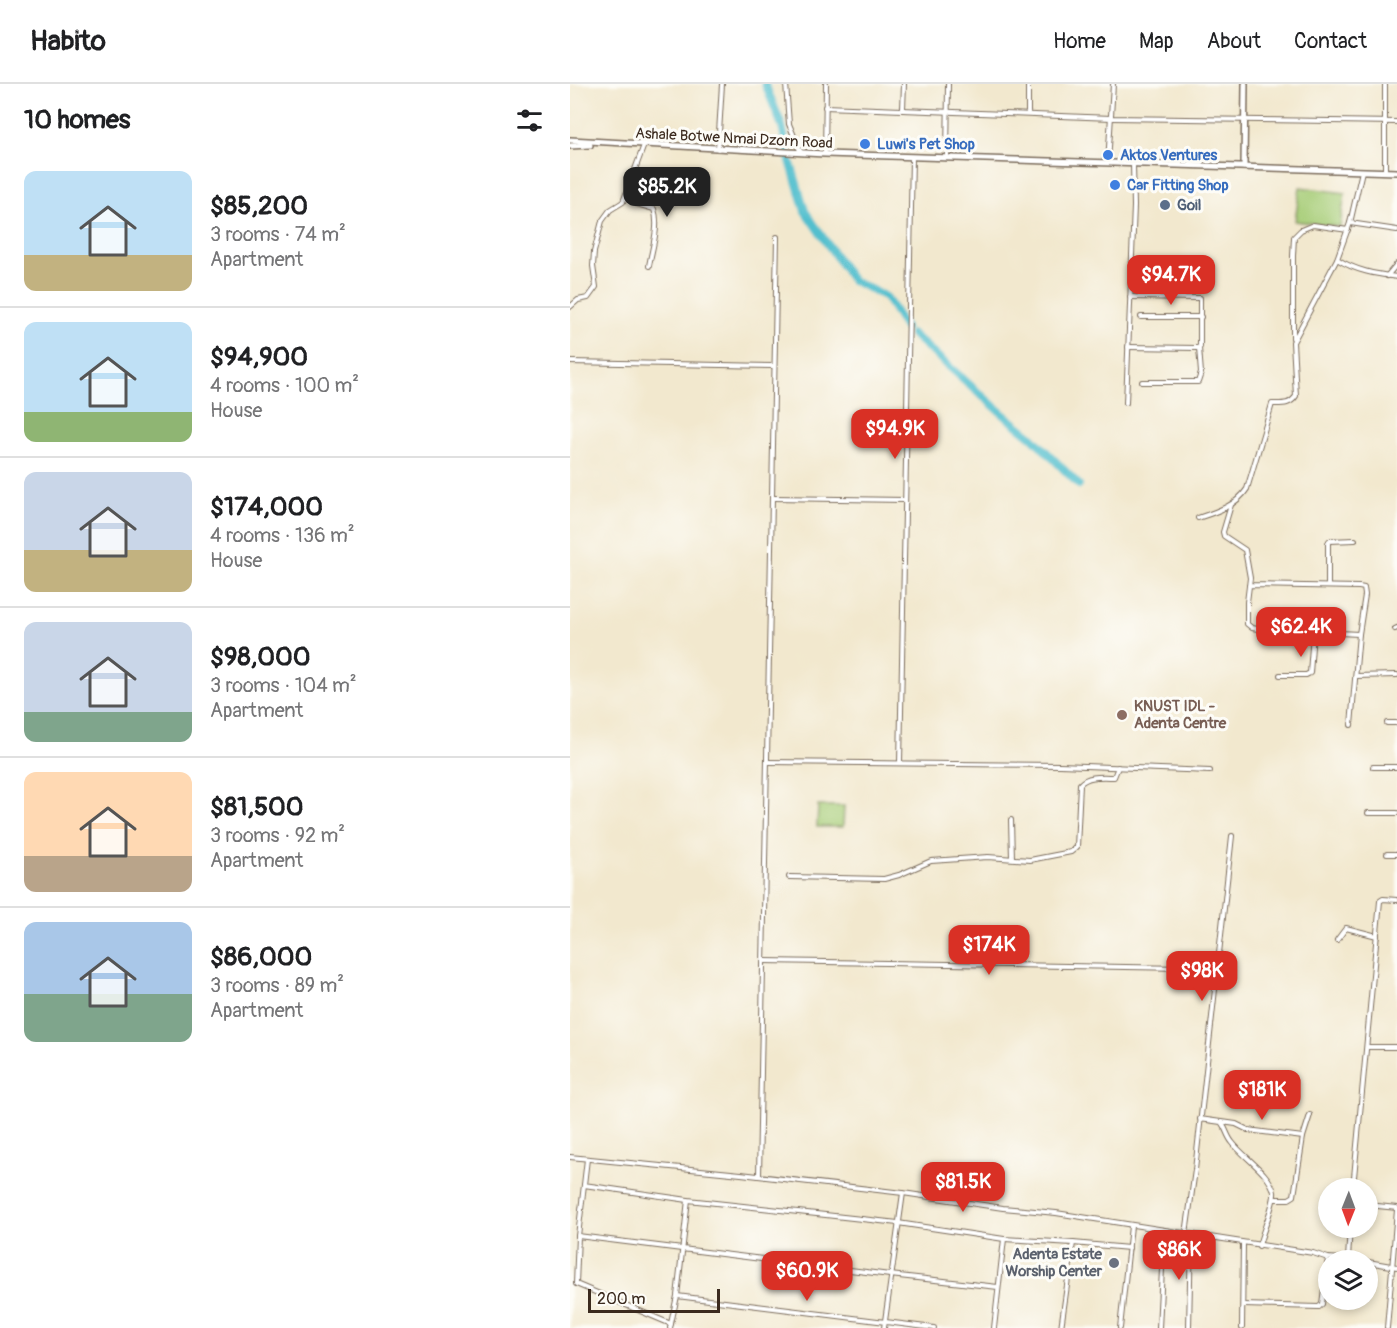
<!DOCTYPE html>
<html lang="en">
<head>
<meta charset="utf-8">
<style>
  :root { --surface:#fff; --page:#f2f2f2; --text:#202124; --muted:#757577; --line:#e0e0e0; --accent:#d93025 }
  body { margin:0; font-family:Pangolin,sans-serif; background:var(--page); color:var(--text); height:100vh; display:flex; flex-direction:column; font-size:22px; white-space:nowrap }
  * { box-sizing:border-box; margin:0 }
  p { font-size:20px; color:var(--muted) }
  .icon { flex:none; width:33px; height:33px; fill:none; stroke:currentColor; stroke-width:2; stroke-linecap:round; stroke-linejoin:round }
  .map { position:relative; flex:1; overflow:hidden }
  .side { display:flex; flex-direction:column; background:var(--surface); width:570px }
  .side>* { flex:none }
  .needle { width:39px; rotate:181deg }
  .buttons { position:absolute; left:748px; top:1094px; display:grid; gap:12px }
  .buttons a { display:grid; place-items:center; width:60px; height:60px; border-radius:50%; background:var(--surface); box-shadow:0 3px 9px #0003; font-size:30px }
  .scale { position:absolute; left:18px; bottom:15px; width:132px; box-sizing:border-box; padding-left:6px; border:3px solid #3b2a1e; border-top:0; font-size:16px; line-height:21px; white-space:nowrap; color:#3b2a1e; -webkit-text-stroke:4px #fdfcf7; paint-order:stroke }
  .price { position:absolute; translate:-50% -51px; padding:0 14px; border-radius:12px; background:var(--accent); color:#fff; font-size:20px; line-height:39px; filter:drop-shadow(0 2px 3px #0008) }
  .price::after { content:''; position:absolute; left:50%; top:36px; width:18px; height:14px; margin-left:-9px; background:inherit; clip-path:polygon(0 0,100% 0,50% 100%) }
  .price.current { background:#222; color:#fff }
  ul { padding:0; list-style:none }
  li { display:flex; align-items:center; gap:18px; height:150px; padding:0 24px }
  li+li { border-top:2px solid var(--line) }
  li span { display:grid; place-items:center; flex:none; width:168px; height:120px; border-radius:12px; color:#555 }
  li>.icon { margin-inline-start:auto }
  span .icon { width:72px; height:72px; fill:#fffc; stroke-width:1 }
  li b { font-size:26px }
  h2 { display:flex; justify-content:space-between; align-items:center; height:72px; padding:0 24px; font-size:26px }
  header { display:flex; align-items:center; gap:36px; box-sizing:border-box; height:84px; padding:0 30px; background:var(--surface); border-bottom:2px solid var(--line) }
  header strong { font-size:28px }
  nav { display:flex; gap:33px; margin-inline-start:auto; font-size:21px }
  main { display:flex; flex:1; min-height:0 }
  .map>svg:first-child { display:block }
</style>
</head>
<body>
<header>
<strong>Habito</strong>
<nav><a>Home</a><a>Map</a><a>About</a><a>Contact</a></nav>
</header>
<main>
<section class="side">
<h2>10 homes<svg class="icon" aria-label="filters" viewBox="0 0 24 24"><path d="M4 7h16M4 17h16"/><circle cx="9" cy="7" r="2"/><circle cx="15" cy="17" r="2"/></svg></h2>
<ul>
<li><span style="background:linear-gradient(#bfe0f5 70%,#c2b280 0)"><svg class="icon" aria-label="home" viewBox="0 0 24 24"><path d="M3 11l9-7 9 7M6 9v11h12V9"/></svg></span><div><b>$85,200</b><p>3 rooms · 74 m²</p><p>Apartment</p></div></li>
<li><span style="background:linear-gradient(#bfe0f5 75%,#8fb573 0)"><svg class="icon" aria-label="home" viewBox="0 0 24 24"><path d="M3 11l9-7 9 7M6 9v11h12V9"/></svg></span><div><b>$94,900</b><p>4 rooms · 100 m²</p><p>House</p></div></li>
<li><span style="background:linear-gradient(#c9d6e8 65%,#c2b280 0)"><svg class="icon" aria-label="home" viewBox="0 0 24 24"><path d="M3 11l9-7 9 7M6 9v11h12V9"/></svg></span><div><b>$174,000</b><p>4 rooms · 136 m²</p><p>House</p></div></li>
<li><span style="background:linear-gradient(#c9d6e8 75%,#7fa58c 0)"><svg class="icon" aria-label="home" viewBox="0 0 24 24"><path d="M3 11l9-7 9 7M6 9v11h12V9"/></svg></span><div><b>$98,000</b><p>3 rooms · 104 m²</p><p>Apartment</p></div></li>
<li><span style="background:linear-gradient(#ffd9b3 70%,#b9a48a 0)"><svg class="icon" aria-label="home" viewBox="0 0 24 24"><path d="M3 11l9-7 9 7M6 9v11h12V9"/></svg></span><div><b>$81,500</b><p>3 rooms · 92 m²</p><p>Apartment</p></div></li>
<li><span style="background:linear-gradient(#a9c7e8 60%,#7fa58c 0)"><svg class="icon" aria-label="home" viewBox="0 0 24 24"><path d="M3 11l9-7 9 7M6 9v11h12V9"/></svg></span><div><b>$86,000</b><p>3 rooms · 89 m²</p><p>Apartment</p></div></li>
</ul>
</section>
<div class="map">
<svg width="827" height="1244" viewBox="0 0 827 1244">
  <rect width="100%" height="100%" fill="#fdfcf7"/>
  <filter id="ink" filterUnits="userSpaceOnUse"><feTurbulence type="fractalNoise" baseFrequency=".0167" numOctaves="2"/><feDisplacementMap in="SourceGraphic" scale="12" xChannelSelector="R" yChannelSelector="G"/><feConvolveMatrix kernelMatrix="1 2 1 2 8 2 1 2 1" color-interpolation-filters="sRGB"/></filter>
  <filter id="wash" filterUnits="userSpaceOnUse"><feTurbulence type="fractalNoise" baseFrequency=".008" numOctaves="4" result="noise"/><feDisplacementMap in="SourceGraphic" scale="24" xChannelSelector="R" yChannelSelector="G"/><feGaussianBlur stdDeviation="1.35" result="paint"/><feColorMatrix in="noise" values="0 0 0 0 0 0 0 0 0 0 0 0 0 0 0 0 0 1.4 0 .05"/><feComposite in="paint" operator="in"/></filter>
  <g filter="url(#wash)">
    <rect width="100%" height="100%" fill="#f2e8ce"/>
    <!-- green -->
    <g fill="#a8ce79" stroke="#727c4c" stroke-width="1.5">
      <path d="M 730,103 L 775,109 L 770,143 L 725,137 Z"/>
      <path d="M 248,722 L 274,722 L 273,743 L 247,743 Z"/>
    </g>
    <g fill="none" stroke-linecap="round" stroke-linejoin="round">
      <!-- river -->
      <g stroke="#53bfce" stroke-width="8">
        <path d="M 195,0 L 212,42 L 217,65"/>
        <path d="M 219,73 L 235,127 L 282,196 L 316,213 L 335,244"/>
        <path d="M 342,250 L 433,330 L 462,353 L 509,401"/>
      </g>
    </g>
  </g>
  <g filter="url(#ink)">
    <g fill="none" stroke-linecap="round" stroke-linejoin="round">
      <defs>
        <g id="street">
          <path d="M 216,0 L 219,40 L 231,69"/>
          <path d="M 458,0 L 458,29"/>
          <path d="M 815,0 L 815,87"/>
          <path d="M 255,23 L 542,34 L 827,38"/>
          <path d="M 333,25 L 334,0"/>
          <path d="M 148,65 L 152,0"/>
          <path d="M 255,70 L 256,0"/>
          <path d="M 377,74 L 378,0"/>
          <path d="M 538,79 L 543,0"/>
          <path d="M 56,113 L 67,120 L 84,125 C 90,142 82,164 79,182"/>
          <path d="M 780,139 L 827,146"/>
          <path d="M 767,175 C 786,187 805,190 827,193"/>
          <path d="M 817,192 L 827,180"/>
          <path d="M 0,223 L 8,216 L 18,214 L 26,203 L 23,182 L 24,168 L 32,137 L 40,126 L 53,118 L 74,61"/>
          <path d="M 571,233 L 631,233"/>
          <path d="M 723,254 L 723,172 L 724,153 L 731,146 L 743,141 L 778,146"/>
          <path d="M 558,263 L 627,264 L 630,263 L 630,214 L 560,213"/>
          <path d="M 0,278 L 203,282"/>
          <path d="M 572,298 L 628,298 L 631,289 L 629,264"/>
          <path d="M 556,319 L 564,122 L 563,80"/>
          <path d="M 203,414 L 335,416"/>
          <path d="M 661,421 L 653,448 L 654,452 L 675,466 L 680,494 L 677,518 L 677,540 L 682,544 L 688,545 L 789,550 L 795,511 L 794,504 L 789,503 L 679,501"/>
          <path d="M 628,434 C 646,428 666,422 677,405 L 702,320 C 713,320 720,321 726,312 L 723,258 L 767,175 L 780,139 L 792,87"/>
          <path d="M 758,502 L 758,460 L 759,457 L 785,456"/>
          <path d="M 825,545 L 827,544"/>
          <path d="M 710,591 L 736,591 L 740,589 L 743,549"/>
          <path d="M 786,592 L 827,591"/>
          <path d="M 817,639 L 827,639"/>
          <path d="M 781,641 L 789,550"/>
          <path d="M 198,678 L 490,681 L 640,687"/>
          <path d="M 330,679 L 342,73"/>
          <path d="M 803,683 L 827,683"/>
          <path d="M 798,729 L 827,729"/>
          <path d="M 441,736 L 442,774"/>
          <path d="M 817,770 L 827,770"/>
          <path d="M 219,793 L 314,795 L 329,791 L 361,777 L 418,773 L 460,776 L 501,768 L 507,763 L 510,700 C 518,691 533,693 544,693 L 548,683"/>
          <path d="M 767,856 L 776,844 L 807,852"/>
          <path d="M 194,877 L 614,884 L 646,888"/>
          <path d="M 797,963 L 827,963"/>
          <path d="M 630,1035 L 651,1038 C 656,1044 657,1052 662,1058 C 673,1073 700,1089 704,1108 C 706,1117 691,1151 689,1162"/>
          <path d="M 652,1038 L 666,1040 L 678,1046 L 733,1053"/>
          <path d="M 0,1073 L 171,1090 L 333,1109 L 433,1124 L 486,1129 L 743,1169 L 758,1174 L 787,1176"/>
          <path d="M 17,1075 L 8,1152 L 6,1200 L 101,1240"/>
          <path d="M 189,1092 L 207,153"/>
          <path d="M 14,1101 L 118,1116 L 328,1139 L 434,1155 L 503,1159 L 559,1164"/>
          <path d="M 783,1104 L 810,817 L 813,815 L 827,816"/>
          <path d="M 704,1115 L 719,1115 L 724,1112 L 733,1053 L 740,1031"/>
          <path d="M 798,1121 L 827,1124"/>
          <path d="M 616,1150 L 625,1086 L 662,752"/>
          <path d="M 8,1152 L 320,1191 L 428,1203"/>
          <path d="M 778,1174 L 780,1143"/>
          <path d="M 798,1178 L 827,1183"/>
          <path d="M 107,1212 L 364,1244"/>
          <path d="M 673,1221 L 749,1223 L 752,1220 L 758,1174"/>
          <path d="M 100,1244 L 107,1212 L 118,1116"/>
          <path d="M 314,1244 L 333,1109"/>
          <path d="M 424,1244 L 434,1155"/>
          <path d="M 491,1244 L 503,1159"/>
          <path d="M 550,1244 L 561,1142"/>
          <path d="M 589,1244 L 594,1146"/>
          <path d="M 619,1244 L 621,1151"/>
          <path d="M 672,1244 L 673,1159"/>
          <path d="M 817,1244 L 827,1126"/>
        </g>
        <g id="secondary">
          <path d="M 0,56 L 255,70 L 827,88"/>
          <path d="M 0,62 L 20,61"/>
          <path d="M 674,83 L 675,0"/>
        </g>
      </defs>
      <!-- street casing -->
      <use href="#street" stroke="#7b6c5c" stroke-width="6"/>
      <!-- secondary casing -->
      <use href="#secondary" stroke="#7b6c5c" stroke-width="8"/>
      <!-- street -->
      <use href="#street" stroke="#fff" stroke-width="4"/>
      <!-- secondary -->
      <use href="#secondary" stroke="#fff" stroke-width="5"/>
    </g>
  </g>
  <!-- markers -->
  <g fill="#3f7fe0" stroke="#fdfcf7" stroke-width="2">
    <circle cx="295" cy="60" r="6"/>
    <circle cx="538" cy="71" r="6"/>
    <circle cx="545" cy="101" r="6"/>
  </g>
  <circle fill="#5c6f8a" stroke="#fdfcf7" stroke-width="2" cx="595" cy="121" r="6"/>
  <circle fill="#8d6e63" stroke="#fdfcf7" stroke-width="2" cx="552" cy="631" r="6"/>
  <circle fill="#6b7280" stroke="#fdfcf7" stroke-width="2" cx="544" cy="1179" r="6"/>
  <g text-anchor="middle" stroke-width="6" stroke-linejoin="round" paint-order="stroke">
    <!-- street labels -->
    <g font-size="15" fill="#3b2a1e" stroke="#fdfcf7">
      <text transform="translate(164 54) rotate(3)" y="5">Ashale Botwe Nmai Dzorn Road</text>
    </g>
    <!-- shop labels -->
    <g font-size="15" font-weight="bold" fill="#366cbe" stroke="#fdfcf7" text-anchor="start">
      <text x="307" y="65">Luwi's Pet Shop</text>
      <text x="550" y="76">Aktos Ventures</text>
      <text x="557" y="106">Car Fitting Shop</text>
    </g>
    <!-- service labels -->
    <g font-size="15" font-weight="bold" fill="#4e5e75" stroke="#fdfcf7" text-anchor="start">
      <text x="607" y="126">Goil</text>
    </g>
    <!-- education labels -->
    <g font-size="15" font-weight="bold" fill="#785e54" stroke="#fdfcf7" text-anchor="start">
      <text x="564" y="627">KNUST IDL -<tspan x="564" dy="17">Adenta Centre</tspan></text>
    </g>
    <!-- worship labels -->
    <g font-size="15" font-weight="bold" fill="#5b616d" stroke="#fdfcf7" text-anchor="end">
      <text x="532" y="1175">Adenta Estate<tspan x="532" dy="17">Worship Center</tspan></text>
    </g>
  </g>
</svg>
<div class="buttons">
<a><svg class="needle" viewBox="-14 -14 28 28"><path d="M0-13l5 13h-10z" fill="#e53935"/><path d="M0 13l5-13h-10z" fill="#757577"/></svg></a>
<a><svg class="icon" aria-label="layers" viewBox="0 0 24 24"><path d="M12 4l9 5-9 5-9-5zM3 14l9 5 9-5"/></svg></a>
</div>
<div class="scale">200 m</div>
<b class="price current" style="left:97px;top:134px">$85.2K</b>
<b class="price" style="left:601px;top:222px">$94.7K</b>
<b class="price" style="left:325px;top:376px">$94.9K</b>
<b class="price" style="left:731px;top:574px">$62.4K</b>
<b class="price" style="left:419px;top:892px">$174K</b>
<b class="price" style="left:632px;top:918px">$98K</b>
<b class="price" style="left:692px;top:1037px">$181K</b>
<b class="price" style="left:393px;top:1129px">$81.5K</b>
<b class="price" style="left:609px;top:1197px">$86K</b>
<b class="price" style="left:237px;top:1218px">$60.9K</b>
</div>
</main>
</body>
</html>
